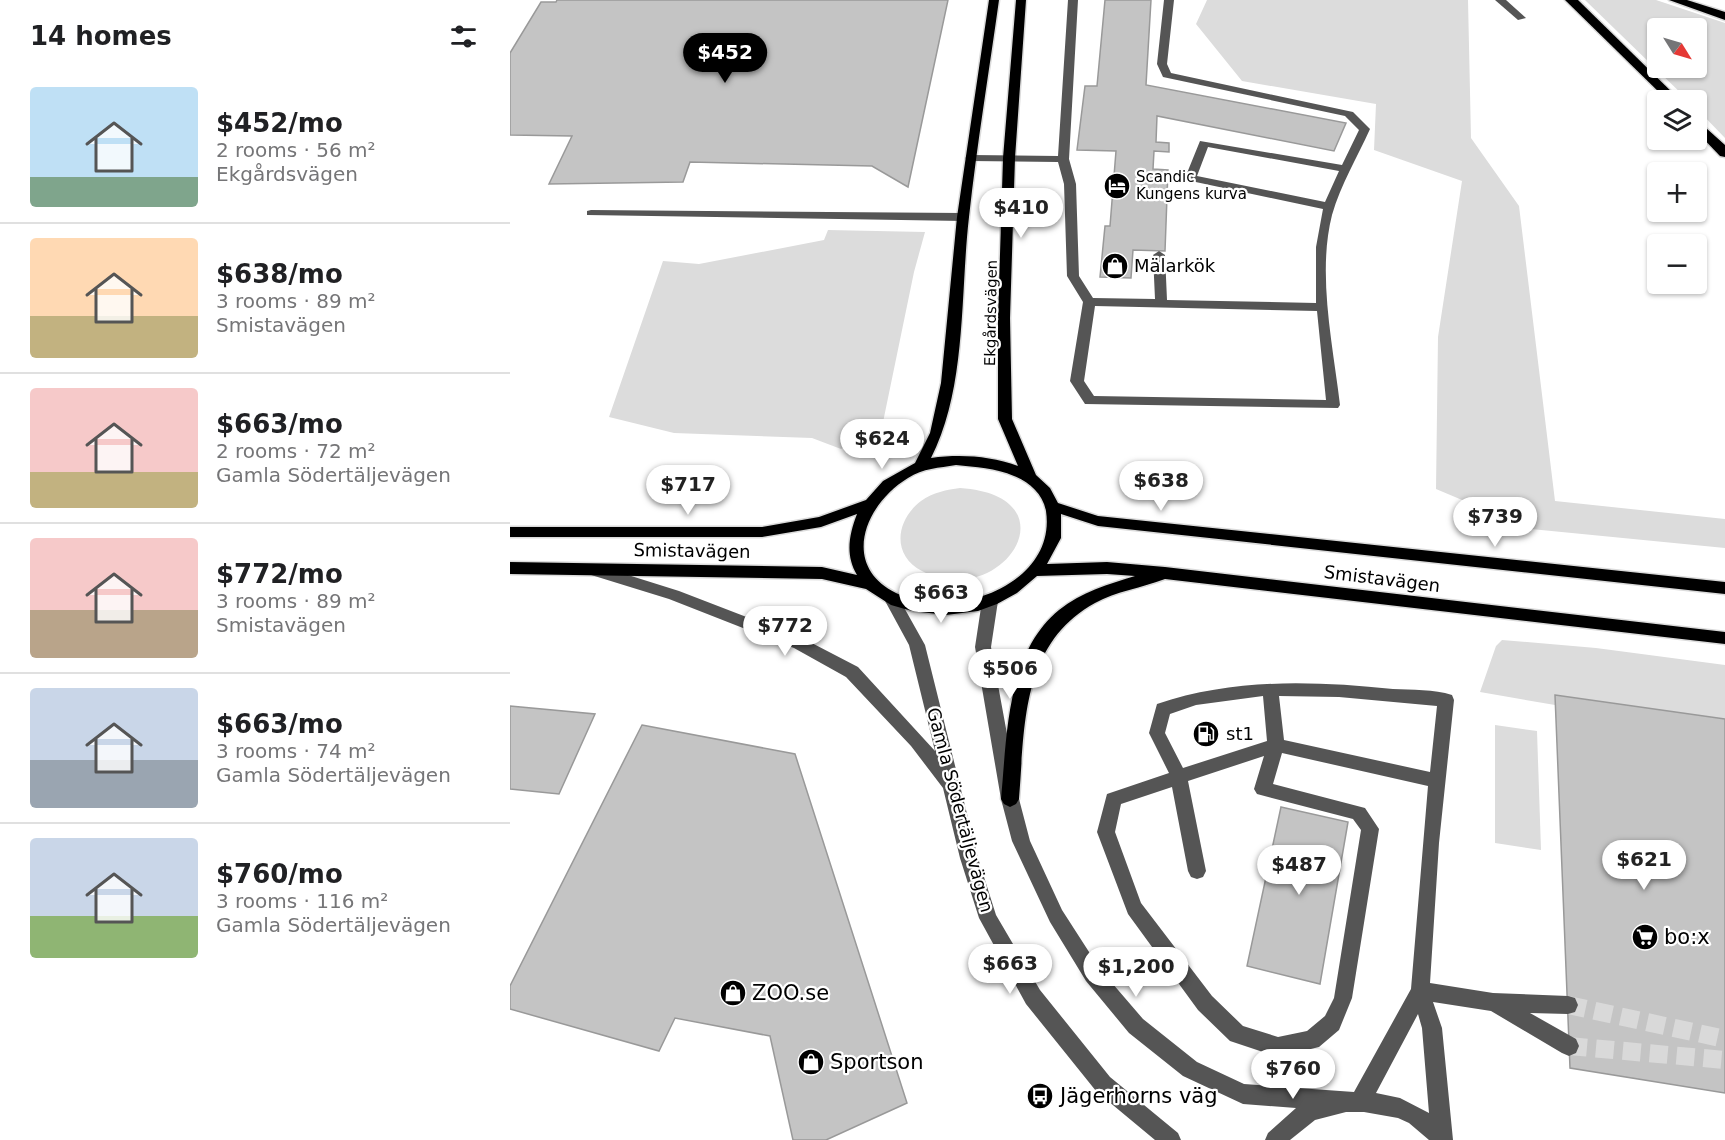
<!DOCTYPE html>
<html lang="en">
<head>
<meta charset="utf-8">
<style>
  :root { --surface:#fff; --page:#f2f2f2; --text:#202124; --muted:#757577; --line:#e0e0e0; --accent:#000 }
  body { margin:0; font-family:"DejaVu Sans",sans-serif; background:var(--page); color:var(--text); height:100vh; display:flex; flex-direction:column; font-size:22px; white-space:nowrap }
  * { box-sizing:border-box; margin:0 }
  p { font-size:20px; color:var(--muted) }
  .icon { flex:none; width:33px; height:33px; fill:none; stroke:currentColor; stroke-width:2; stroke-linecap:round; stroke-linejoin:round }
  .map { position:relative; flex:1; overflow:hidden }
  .side { display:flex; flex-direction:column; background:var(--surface); width:510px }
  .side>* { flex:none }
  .needle { width:39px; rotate:127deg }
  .fabs { position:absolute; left:1137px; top:18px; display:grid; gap:12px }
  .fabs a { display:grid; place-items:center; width:60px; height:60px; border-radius:6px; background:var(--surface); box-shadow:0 2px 4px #0004; font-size:30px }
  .price { position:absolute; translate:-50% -51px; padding:0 14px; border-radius:21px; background:#fff; color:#222; font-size:20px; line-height:39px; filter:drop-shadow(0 2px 3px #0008) }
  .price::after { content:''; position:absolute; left:50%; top:36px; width:18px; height:14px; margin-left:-9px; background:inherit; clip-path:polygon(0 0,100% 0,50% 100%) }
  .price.active { background:var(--accent); color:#fff }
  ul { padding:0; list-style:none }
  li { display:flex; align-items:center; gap:18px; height:150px; padding:0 30px }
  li+li { border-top:2px solid var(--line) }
  li span { display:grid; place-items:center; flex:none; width:168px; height:120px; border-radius:6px; color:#555 }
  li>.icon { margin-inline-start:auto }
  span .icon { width:72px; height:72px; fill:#fffc; stroke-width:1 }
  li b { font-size:26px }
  h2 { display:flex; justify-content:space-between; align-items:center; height:72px; padding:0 30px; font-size:26px }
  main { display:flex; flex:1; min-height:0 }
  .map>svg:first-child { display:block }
</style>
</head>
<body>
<main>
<section class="side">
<h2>14 homes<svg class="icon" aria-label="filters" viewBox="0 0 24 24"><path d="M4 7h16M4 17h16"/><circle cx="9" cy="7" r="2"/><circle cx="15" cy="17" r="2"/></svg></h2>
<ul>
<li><span style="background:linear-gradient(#bfe0f5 75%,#7fa58c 0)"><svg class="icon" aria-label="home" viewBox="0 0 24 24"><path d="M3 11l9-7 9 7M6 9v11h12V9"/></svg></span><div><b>$452/mo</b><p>2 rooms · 56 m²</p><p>Ekgårdsvägen</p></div></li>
<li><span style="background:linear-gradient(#ffd9b3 65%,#c2b280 0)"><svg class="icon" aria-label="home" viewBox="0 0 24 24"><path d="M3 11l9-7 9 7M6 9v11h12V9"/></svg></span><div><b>$638/mo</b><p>3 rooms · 89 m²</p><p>Smistavägen</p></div></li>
<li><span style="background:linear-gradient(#f6c9c9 70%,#c2b280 0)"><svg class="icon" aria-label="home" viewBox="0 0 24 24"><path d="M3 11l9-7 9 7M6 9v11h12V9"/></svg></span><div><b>$663/mo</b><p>2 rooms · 72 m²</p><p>Gamla Södertäljevägen</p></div></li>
<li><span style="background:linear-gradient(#f6c9c9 60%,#b9a48a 0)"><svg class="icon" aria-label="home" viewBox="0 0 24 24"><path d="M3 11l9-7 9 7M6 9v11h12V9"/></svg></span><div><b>$772/mo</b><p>3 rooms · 89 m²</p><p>Smistavägen</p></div></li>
<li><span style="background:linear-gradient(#c9d6e8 60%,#9aa5b1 0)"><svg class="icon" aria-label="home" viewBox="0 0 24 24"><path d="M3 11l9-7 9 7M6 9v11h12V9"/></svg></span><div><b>$663/mo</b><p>3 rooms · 74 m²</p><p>Gamla Södertäljevägen</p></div></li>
<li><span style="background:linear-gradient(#c9d6e8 65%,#8fb573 0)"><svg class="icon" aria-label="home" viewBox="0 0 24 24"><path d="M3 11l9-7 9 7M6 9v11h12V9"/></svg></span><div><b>$760/mo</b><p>3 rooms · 116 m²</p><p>Gamla Södertäljevägen</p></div></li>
</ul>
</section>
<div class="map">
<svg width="1215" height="1140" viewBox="0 0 1215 1140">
  <rect width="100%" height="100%" fill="#fff"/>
  <!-- green -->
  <g fill="#dcdcdc" fill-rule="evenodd">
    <path d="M 697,0 L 958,0 L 961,138 L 1009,206 L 1045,501 L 1215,519 L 1215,548 L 1021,529 L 926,489 L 928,337 L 952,181 L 864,150 L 866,104 L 732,81 L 686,24 Z"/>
    <path d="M 1075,0 L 1146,0 L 1215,23 L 1215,138 L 1187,109 L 1186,100 L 1178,100 ZM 1148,28 L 1186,28 L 1186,68 L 1148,68 Z"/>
    <path d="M 318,230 L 415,232 L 404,272 L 372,427 L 331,449 L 302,438 L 164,433 L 99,417 L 153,261 L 189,264 L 314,240 Z"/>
    <path d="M 450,488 C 567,496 492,612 412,571 C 381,555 386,520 411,501 C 423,492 437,490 450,488 Z"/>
    <path d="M 992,640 L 1086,648 L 1215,665 L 1215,719 L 1045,695 L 1045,705 L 970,692 L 986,646 Z"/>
    <path d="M 985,725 L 1027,731 L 1031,850 L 985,843 Z"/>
  </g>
  <!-- building -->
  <g fill="#c4c4c4" stroke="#999" stroke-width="1.5">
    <path d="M 47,0 L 438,0 L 398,187 L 362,166 L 180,162 L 173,182 L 39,184 L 62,136 L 0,135 L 0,53 L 31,2 L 46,2 Z"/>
    <path d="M 595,0 L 641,0 L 636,85 L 836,123 L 824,151 L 647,116 L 646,142 L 659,143 L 659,152 L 644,151 L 643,169 L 658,170 L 655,251 L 623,250 L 621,278 L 590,277 L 595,226 L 600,226 L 606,151 L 567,150 L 575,86 L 587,86 Z"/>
    <path d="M 1045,695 L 1215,719 L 1215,1093 L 1060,1068 Z"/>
    <path d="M 0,706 L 85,714 L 49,794 L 0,789 Z"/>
    <path d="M 132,725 L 285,754 L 397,1103 L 316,1140 L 283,1140 L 260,1036 L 165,1018 L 149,1051 L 0,1009 L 0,986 Z"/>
    <path d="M 771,807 L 838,822 L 810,984 L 737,966 Z"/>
  </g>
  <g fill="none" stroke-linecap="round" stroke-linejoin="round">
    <!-- minor-tunnel -->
    <g stroke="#d9d9d9" stroke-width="18" stroke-dasharray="18 9" stroke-linecap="butt">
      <path d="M 1058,1005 L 1215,1039"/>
      <path d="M 1059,1046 L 1215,1060"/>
    </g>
    <defs>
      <path id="major" d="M 479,0 L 489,0 C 479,72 467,144 459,217 C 450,295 457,388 421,458 C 451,454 480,456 508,466 L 488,419 L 488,318 L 493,158 L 506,0 L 516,0 L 505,158 L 500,318 L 502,419 L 526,475 L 540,488 L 548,503 L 588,516 L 1215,582 L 1215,594 L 588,526 L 551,514 L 551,538 L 537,564 L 597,562 L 655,567 L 1215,632 L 1215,644 L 655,579 C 632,588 606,591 585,603 C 511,644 515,725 509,799 L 506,804 L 500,807 L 494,804 L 491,799 C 497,737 496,653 549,610 C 571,592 599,584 625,576 L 597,574 L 527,576 L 507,593 L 487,604 L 468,611 L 436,615 L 402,611 L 381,605 L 356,589 L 312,579 L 0,574 L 0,562 L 312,567 L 347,575 C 335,555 339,535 347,514 L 311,527 L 252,537 L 0,537 L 0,527 L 252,527 L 309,517 L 356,500 L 373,481 L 405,463 L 420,433 L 431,383 L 447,217 ZM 446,465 C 465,467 486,468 504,476 C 519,482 533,494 536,511 C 547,585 442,622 386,593 C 330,565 355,504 398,478 C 413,468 429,468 446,465 Z"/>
      <g id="highway">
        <path d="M 1055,0 L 1068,0 L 1170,100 L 1157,100 Z"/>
        <path d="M 1159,0 L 1177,0 L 1215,12 L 1215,20 Z"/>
        <path d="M 1186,119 L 1215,145 L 1215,157 L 1210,156 L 1186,131 Z"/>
      </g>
    </defs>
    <!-- major casing -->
    <use href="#major" stroke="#dbdbdb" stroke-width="3"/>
    <!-- highway casing -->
    <use href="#highway" stroke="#dbdbdb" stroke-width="3"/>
    <!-- minor -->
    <g fill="#555" fill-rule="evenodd">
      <path d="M 558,0 L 568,0 L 559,159 L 566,184 L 569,276 L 583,298 L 645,299 L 643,255 L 649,251 L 655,255 L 657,300 L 806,303 L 806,247 L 813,209 L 681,181 L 675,178 L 690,141 L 832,165 L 849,130 L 835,116 L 653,77 L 647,64 L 654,0 L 664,0 L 657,64 L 661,73 L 843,112 L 860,129 C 847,158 831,184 822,215 C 807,274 823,345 830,405 L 828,408 L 575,404 L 560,381 L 573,302 L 557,276 L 554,184 L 548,162 L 461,161 L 455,158 L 461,155 L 548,156 ZM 698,147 L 829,171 L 815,202 L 687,176 ZM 585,306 L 807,311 L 816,400 L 584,396 L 574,381 Z"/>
      <path d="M 985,0 L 996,0 L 1016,18 L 1008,20 Z"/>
      <path d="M 81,210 L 453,213 L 459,217 L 453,221 L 77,215 L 77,211 Z"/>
      <path d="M 83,564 L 169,591 L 296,640 L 348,667 L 425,751 L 399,645 L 374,599 L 377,595 L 387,595 L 415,645 L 468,858 L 486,915 L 530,990 L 600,1077 L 668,1133 L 671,1140 L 645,1140 L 586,1091 L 516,1004 L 469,918 L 450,858 L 433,788 L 401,746 L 336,677 L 284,648 L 159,599 L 78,574 L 76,570 L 78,566 Z"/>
      <path d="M 480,595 L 485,597 L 488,601 L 481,647 L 509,799 L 520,841 L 552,910 L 590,969 L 633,1019 L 687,1062 L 734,1084 L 844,1092 L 901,989 L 918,786 L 772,753 L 763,784 L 855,808 L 869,829 L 842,998 L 829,1030 L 809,1047 L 768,1057 L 720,1041 L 688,1010 L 618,914 L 587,832 L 597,794 L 659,773 L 639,733 L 647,704 C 724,678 802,681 883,689 C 902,690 924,689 942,695 L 944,700 L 929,843 L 920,983 L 983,993 L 1058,996 L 1065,998 L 1068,1005 L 1065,1012 L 1058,1014 L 1020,1013 L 1066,1039 L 1069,1046 L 1066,1053 L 1059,1056 L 1052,1053 L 981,1011 L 923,1002 L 932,1028 L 943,1140 L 919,1140 L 899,1123 L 888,1118 L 854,1112 L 836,1112 L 805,1120 L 780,1140 L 755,1140 L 758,1133 L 786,1108 L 733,1104 L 673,1076 L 619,1033 L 576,981 L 540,922 L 502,841 L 491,799 L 465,647 L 472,601 L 475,597 ZM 753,696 L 757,741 L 673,768 L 655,733 L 660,714 L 686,705 ZM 769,696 L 829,697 L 927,706 L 920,772 L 774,740 ZM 754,756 L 744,789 L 747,794 L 843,819 L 851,830 L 824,998 L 815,1016 L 797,1031 L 768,1037 L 733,1026 L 702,996 L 631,903 L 605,832 L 611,804 L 662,787 L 678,871 L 681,877 L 687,879 L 693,877 L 696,871 L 678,781 ZM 908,1014 L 912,1028 L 919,1113 L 890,1098 L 866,1093 Z"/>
    </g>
    <!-- major -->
    <use href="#major" fill="#000" fill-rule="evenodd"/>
    <!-- highway -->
    <use href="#highway" fill="#000" fill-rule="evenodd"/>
  </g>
  <!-- icons -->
  <defs>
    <symbol id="hotel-disc" viewBox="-11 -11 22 22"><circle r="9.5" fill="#000" stroke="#fff"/><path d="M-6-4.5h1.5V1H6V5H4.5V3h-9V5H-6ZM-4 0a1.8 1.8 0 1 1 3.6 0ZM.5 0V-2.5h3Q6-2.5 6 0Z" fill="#fff"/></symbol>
    <symbol id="shop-disc" viewBox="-11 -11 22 22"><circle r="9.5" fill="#000" stroke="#fff"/><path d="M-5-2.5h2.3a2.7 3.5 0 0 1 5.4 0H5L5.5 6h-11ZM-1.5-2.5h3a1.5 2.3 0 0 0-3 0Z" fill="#fff"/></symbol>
    <symbol id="fuel-disc" viewBox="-11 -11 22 22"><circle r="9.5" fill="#000" stroke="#fff"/><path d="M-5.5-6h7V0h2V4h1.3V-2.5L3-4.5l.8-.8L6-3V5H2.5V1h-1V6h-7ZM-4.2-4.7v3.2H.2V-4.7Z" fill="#fff"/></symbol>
    <symbol id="supermarket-disc" viewBox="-11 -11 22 22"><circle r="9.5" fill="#000" stroke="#fff"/><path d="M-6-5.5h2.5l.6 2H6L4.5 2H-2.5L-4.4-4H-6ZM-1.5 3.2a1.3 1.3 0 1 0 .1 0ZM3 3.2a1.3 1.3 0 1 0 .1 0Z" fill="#fff"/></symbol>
    <symbol id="bus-disc" viewBox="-11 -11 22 22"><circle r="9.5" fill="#000" stroke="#fff"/><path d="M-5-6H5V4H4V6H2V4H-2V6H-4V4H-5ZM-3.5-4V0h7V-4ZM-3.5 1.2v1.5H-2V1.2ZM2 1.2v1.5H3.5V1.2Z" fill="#fff"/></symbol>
  </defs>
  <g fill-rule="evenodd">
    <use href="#hotel-disc" x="592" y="171" width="30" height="30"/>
    <use href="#shop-disc" x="590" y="251" width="30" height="30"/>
    <use href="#fuel-disc" x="681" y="719" width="30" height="30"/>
    <use href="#supermarket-disc" x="1120" y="922" width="30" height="30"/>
    <use href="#shop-disc" x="208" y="978" width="30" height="30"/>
    <use href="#shop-disc" x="286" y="1047" width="30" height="30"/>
    <use href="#bus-disc" x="515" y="1081" width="30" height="30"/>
  </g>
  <g text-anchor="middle" stroke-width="4.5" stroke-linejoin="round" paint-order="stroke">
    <!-- far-poi labels -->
    <g font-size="15" fill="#000" stroke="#fff" text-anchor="start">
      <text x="626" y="182">Scandic<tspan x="626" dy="17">Kungens kurva</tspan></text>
    </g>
    <!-- far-street labels -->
    <g font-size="15" fill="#000" stroke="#fff">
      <text transform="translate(481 313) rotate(-89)" y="5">Ekgårdsvägen</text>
    </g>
    <!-- poi labels -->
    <g font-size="18" fill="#000" stroke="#fff" text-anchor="start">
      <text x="624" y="272">Mälarkök</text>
      <text x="716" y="740">st1</text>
    </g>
    <!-- street labels -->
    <g font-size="18" fill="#000" stroke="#fff">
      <text transform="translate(182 551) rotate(1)" y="6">Smistavägen</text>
      <text transform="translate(872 579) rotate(7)" y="6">Smistavägen</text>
      <text transform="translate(450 810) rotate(75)" y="6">Gamla Södertäljevägen</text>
    </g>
    <!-- near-poi labels -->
    <g font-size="21" fill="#000" stroke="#fff" text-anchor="start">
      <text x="1154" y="944">bo:x</text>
      <text x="242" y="1000">ZOO.se</text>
      <text x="320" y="1069">Sportson</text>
      <text x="550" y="1103">Jägerhorns väg</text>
    </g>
  </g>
</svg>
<div class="fabs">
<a><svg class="needle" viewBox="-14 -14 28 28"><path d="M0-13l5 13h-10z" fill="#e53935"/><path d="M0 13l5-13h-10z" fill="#757577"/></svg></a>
<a><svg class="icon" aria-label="layers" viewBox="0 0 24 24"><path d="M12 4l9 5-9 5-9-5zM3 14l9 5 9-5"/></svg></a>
<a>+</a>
<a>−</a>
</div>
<b class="price active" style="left:215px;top:84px">$452</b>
<b class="price" style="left:511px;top:239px">$410</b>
<b class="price" style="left:372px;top:470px">$624</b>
<b class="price" style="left:651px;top:512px">$638</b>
<b class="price" style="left:178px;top:516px">$717</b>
<b class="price" style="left:985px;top:548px">$739</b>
<b class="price" style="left:431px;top:624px">$663</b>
<b class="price" style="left:275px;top:657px">$772</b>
<b class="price" style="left:500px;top:700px">$506</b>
<b class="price" style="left:1134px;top:891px">$621</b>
<b class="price" style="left:789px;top:896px">$487</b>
<b class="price" style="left:500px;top:995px">$663</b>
<b class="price" style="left:626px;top:998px">$1,200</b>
<b class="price" style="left:783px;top:1100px">$760</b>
</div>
</main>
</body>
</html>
